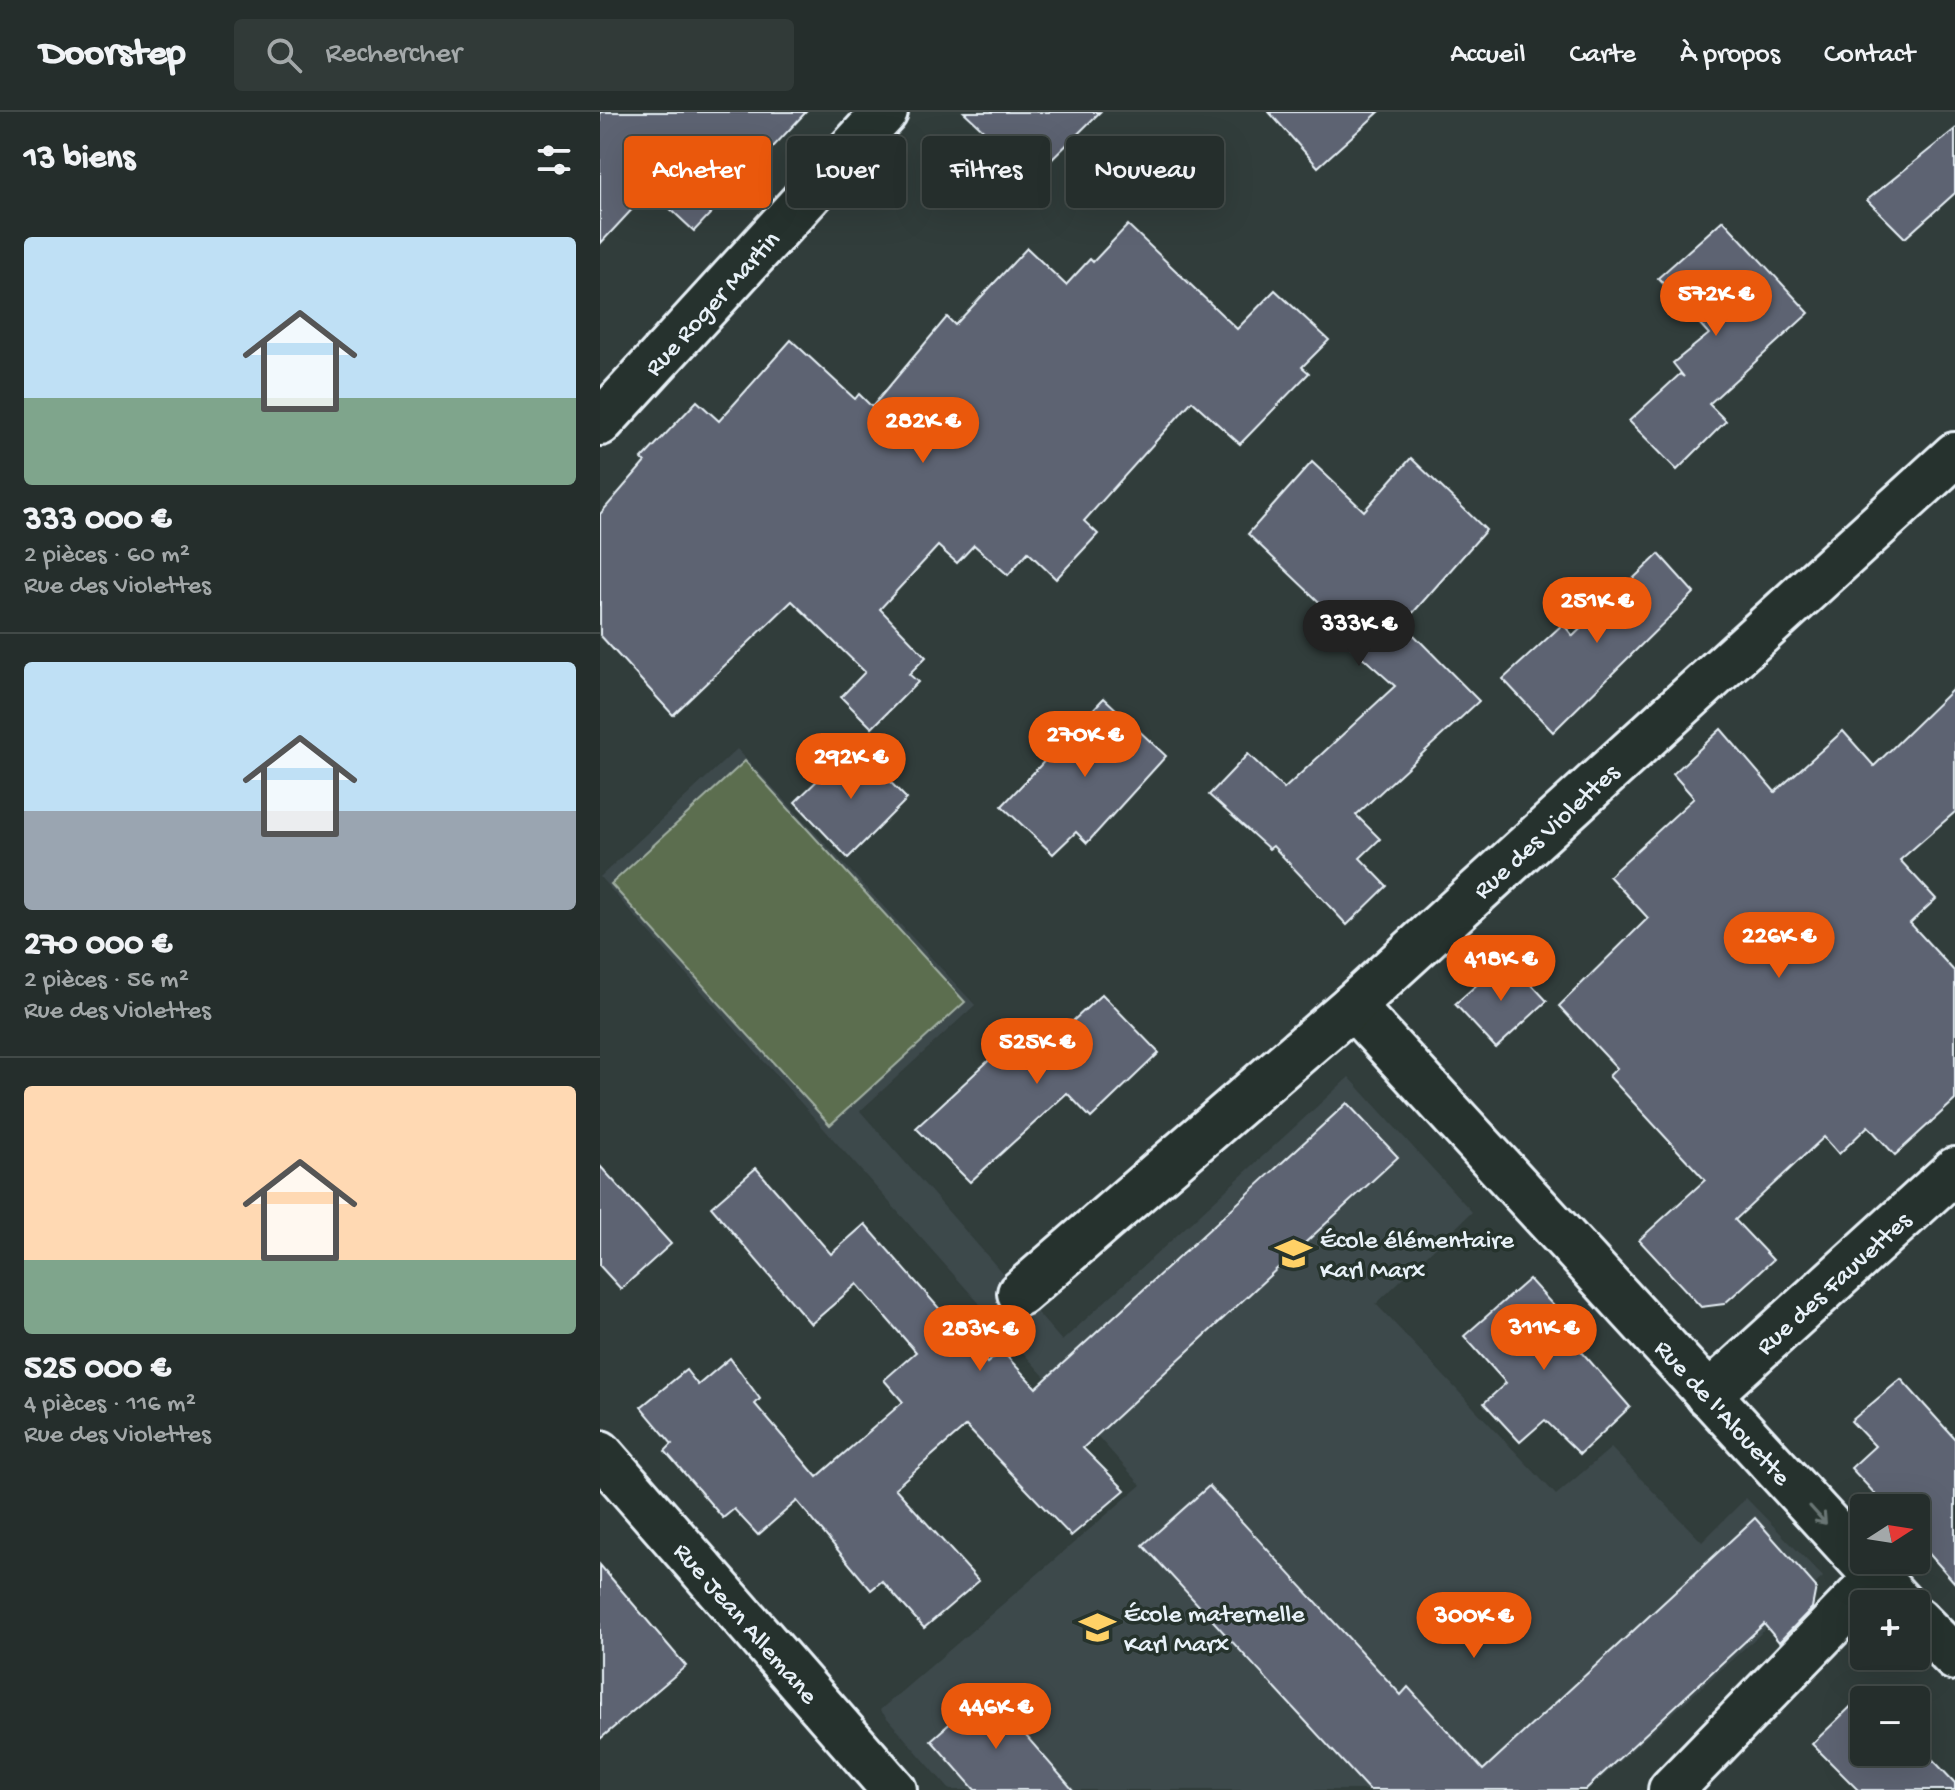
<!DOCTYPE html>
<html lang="fr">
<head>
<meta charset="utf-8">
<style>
  :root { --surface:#252e2c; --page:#313a38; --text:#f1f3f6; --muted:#a3a8a9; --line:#424a48; --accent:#ea580c }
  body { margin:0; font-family:"Gochi Hand",sans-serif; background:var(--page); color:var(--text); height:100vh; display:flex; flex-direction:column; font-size:30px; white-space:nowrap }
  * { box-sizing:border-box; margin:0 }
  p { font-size:26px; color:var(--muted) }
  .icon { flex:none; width:44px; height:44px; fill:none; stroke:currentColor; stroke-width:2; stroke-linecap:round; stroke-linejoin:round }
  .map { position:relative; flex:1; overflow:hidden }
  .panel { display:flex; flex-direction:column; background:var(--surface); width:600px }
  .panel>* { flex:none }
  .hud { position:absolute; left:24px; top:24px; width:760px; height:72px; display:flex; gap:16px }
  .needle { width:52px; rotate:78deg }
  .tools { position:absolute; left:1250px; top:1382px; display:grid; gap:16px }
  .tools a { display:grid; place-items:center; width:80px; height:80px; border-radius:8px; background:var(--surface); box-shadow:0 8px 32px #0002,0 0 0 2px var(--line); font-size:40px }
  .price { position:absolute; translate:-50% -68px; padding:0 18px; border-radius:28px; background:var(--accent); color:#fff; font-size:26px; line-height:52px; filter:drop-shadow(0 2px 4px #0008) }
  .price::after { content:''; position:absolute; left:50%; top:48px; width:24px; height:18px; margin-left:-12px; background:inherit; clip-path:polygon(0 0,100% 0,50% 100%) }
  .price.selected { background:#222; color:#fff }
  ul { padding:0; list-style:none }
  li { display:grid; align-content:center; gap:16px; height:424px; padding:0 24px }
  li+li { border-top:2px solid var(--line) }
  li span { display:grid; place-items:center; height:248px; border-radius:8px; color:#555 }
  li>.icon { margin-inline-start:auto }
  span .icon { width:144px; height:144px; fill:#fffc; stroke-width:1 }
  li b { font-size:34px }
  h2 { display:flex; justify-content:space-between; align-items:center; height:96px; padding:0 24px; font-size:34px }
  .chip { padding:0 28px; border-radius:8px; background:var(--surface); box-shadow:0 8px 32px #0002,0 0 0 2px var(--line); font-size:28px; line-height:72px }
  .chip.selected { background:var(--accent); color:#fff }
  header { display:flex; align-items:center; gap:48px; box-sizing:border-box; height:112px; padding:0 40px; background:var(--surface); border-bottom:2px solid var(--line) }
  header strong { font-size:38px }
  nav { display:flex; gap:44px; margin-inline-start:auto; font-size:28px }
  .search { width:560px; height:72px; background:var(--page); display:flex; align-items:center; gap:20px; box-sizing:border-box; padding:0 28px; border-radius:8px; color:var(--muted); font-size:30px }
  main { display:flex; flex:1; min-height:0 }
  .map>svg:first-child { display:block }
</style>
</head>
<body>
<header>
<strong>Doorstep</strong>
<div class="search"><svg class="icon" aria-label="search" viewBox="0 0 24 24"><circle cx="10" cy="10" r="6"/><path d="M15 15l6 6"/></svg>Rechercher</div>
<nav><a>Accueil</a><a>Carte</a><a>À propos</a><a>Contact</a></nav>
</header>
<main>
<section class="panel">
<h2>13 biens<svg class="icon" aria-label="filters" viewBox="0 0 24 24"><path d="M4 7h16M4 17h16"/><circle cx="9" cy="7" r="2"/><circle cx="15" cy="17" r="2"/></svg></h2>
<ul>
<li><span style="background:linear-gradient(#bfe0f5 65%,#7fa58c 0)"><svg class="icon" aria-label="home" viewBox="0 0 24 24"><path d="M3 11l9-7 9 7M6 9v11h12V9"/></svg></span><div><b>333 000 €</b><p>2 pièces · 60 m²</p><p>Rue des Violettes</p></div></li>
<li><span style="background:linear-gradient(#bfe0f5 60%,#9aa5b1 0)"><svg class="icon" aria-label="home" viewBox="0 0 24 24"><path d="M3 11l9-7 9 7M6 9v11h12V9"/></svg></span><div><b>270 000 €</b><p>2 pièces · 56 m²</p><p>Rue des Violettes</p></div></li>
<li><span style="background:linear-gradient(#ffd9b3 70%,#7fa58c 0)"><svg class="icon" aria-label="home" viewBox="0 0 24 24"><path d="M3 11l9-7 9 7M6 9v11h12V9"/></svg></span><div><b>525 000 €</b><p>4 pièces · 116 m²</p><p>Rue des Violettes</p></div></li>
</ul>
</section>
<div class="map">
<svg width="1355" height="1678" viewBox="0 0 1355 1678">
  <rect width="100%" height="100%" fill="#313d3b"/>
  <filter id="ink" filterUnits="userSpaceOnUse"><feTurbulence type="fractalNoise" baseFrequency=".0125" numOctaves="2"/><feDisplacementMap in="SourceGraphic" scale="16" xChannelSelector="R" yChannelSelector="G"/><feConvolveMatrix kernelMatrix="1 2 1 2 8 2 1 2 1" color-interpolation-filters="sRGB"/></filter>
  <g filter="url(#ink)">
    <!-- built -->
    <path fill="#3e494c" d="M 137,637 L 375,893 L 260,999 L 462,1229 L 749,965 L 872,1100 L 776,1192 L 956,1383 L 1011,1336 L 1102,1430 L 1146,1386 L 1223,1465 L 988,1678 L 350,1678 L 280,1598 L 541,1373 L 0,765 Z"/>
    <!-- green -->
    <path fill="#5c6e50" stroke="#a2b0a4" stroke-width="2" d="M 145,649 L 365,890 L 230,1013 L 11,772 Z"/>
    <!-- building -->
    <g fill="#5d6472" stroke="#e8f1f8" stroke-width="2">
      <path d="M 0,0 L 206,0 L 94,119 L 50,78 L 0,132 Z"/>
      <path d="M 364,0 L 500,0 L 434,65 Z"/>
      <path d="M 669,0 L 779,0 L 718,55 Z"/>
      <path d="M 1355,17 L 1355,81 L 1305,126 L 1267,88 Z"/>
      <path d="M 1123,108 L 1209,201 L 1109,292 L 1126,309 L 1077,358 L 1029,309 L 1080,262 L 1084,265 L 1073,251 L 1109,222 L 1058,166 Z"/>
      <path d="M 528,113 L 637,217 L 675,178 L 729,228 L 702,255 L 709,261 L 640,332 L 592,289 L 484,409 L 498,422 L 456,467 L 428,440 L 408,463 L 374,433 L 357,451 L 338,434 L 280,497 L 326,545 L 309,562 L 318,570 L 272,616 L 241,585 L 265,560 L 192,489 L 73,603 L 0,523 L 0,402 L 45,350 L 42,347 L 97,289 L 119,309 L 191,228 L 255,287 L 259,282 L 272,295 L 347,205 L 355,213 L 427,136 L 466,173 L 490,147 L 493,150 Z"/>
      <path d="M 811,346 L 886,418 L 803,512 L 879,589 L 756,703 L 780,727 L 760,746 L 787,774 L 747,813 L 673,734 L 669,737 L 609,683 L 648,642 L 684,677 L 795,574 L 751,535 L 758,527 L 648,422 L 712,350 L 764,399 Z"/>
      <path d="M 1059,442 L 1094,481 L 953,620 L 903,567 L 963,512 L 973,524 Z"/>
      <path d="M 1355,575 L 1355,700 L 1300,748 L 1336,787 L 1310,811 L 1355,860 L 1355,988 L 1295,1043 L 1268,1014 L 1239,1042 L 1224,1025 L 1135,1108 L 1173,1148 L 1124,1192 L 1101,1195 L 1039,1128 L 1105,1068 L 1009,964 L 1017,956 L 959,894 L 1048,806 L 1009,764 L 1094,686 L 1073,662 L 1121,617 L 1175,680 L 1243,619 L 1274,654 Z"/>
      <path d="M 504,586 L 566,644 L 487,731 L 476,720 L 453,742 L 402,694 Z"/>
      <path d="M 254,633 L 307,687 L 248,746 L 195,690 Z"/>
      <path d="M 907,846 L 947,889 L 896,936 L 855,892 Z"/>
      <path d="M 502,882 L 559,941 L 491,1006 L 467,981 L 370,1070 L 316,1016 L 414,925 L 433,946 Z"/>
      <path d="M 747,991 L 798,1045 L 483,1336 L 525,1378 L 471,1424 L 366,1314 L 295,1376 L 379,1469 L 324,1516 L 282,1469 L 271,1478 L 197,1389 L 158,1423 L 134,1397 L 123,1406 L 65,1339 L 72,1332 L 41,1295 L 86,1258 L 98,1273 L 130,1246 L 160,1287 L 155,1292 L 217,1365 L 303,1290 L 284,1268 L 316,1240 L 257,1172 L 211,1212 L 111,1095 L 156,1056 L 231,1142 L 265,1112 L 387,1251 L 402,1239 L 436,1276 Z"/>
      <path d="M 0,1054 L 71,1132 L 21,1177 L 0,1154 Z"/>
      <path d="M 929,1167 L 974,1216 L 967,1223 L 1030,1295 L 980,1342 L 945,1308 L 920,1330 L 884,1291 L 906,1271 L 864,1224 Z"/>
      <path d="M 1301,1267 L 1355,1327 L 1355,1471 L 1316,1427 L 1316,1396 L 1288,1396 L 1251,1356 L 1275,1334 L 1251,1309 Z"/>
      <path d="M 609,1374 L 801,1583 L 808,1575 L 883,1658 L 1155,1406 L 1216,1475 L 1212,1496 L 1179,1530 L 1164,1512 L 985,1678 L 769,1678 L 543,1433 Z"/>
      <path d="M 0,1453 L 86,1554 L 0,1627 Z"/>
      <path d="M 387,1579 L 473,1678 L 375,1678 L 331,1628 Z"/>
      <path d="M 1267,1579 L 1275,1588 L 1264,1588 L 1264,1640 L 1316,1640 L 1316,1630 L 1355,1671 L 1355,1678 L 1258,1678 L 1212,1632 Z"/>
    </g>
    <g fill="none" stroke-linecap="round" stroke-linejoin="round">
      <defs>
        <g id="minor">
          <path id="s1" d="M 0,311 L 285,0"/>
          <path id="s2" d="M 752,894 L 1301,1492"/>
          <path id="s3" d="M 420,1181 L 752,894 L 1355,343"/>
          <path id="s4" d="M 1108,1283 L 1355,1058"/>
          <path id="s5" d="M 0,1341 L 294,1678"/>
          <path d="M 1316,1507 L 1355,1546"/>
          <path d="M 1071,1678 L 1276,1467"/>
        </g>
      </defs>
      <!-- minor casing -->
      <use href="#minor" stroke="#e8f1f8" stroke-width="50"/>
      <!-- minor -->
      <use href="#minor" stroke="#26332d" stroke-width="44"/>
    </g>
    <!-- one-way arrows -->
    <defs><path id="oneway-shaft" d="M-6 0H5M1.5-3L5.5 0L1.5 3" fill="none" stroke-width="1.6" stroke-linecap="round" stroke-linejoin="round" transform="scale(2)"/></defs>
    <use stroke="#6a7674" href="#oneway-shaft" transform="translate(1218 1403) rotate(48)"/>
  </g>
  <!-- icons -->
  <defs>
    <symbol id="school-bare" viewBox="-9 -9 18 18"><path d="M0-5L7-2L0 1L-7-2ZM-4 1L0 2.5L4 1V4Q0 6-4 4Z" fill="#ffd166" stroke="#26332d" stroke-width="2.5" paint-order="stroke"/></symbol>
  </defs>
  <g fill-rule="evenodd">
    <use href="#school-bare" x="668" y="1116" width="51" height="51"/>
    <use href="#school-bare" x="472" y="1490" width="51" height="51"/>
  </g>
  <g text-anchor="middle" stroke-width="7" stroke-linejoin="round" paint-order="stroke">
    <!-- street labels -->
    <g font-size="26" fill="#e8f1f8" stroke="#26332d">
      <text dy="9" stroke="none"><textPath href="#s1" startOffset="164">Rue Roger Martin</textPath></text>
      <text dy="9" stroke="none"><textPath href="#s3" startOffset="700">Rue des Violettes</textPath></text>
      <text dy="9" stroke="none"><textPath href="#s4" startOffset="168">Rue des Fauvettes</textPath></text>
      <text dy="9" stroke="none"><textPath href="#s2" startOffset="550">Rue de l'Alouette</textPath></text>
      <text dy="9" stroke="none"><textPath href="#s5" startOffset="224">Rue Jean Allemane</textPath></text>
    </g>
    <!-- poi labels -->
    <g font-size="26" fill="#e8f1f8" stroke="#26332d" text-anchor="start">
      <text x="720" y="1135">École élémentaire<tspan x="720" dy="30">Karl Marx</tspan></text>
      <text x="524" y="1509">École maternelle<tspan x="524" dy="30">Karl Marx</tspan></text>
    </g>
  </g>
</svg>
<div class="tools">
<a><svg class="needle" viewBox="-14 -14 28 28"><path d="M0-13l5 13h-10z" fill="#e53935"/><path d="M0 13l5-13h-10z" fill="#a3a8a9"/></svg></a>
<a>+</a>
<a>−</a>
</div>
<b class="price" style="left:1116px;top:226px">572K €</b>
<b class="price" style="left:323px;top:353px">282K €</b>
<b class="price" style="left:997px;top:533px">251K €</b>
<b class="price selected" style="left:759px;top:556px">333K €</b>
<b class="price" style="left:485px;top:667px">270K €</b>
<b class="price" style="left:251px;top:689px">292K €</b>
<b class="price" style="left:1179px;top:868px">226K €</b>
<b class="price" style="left:901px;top:891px">418K €</b>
<b class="price" style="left:437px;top:974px">525K €</b>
<b class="price" style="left:944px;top:1260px">311K €</b>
<b class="price" style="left:380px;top:1261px">283K €</b>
<b class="price" style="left:874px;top:1548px">300K €</b>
<b class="price" style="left:396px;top:1639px">446K €</b>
<div class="hud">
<a class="chip selected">Acheter</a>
<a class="chip">Louer</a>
<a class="chip">Filtres</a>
<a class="chip">Nouveau</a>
</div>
</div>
</main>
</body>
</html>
